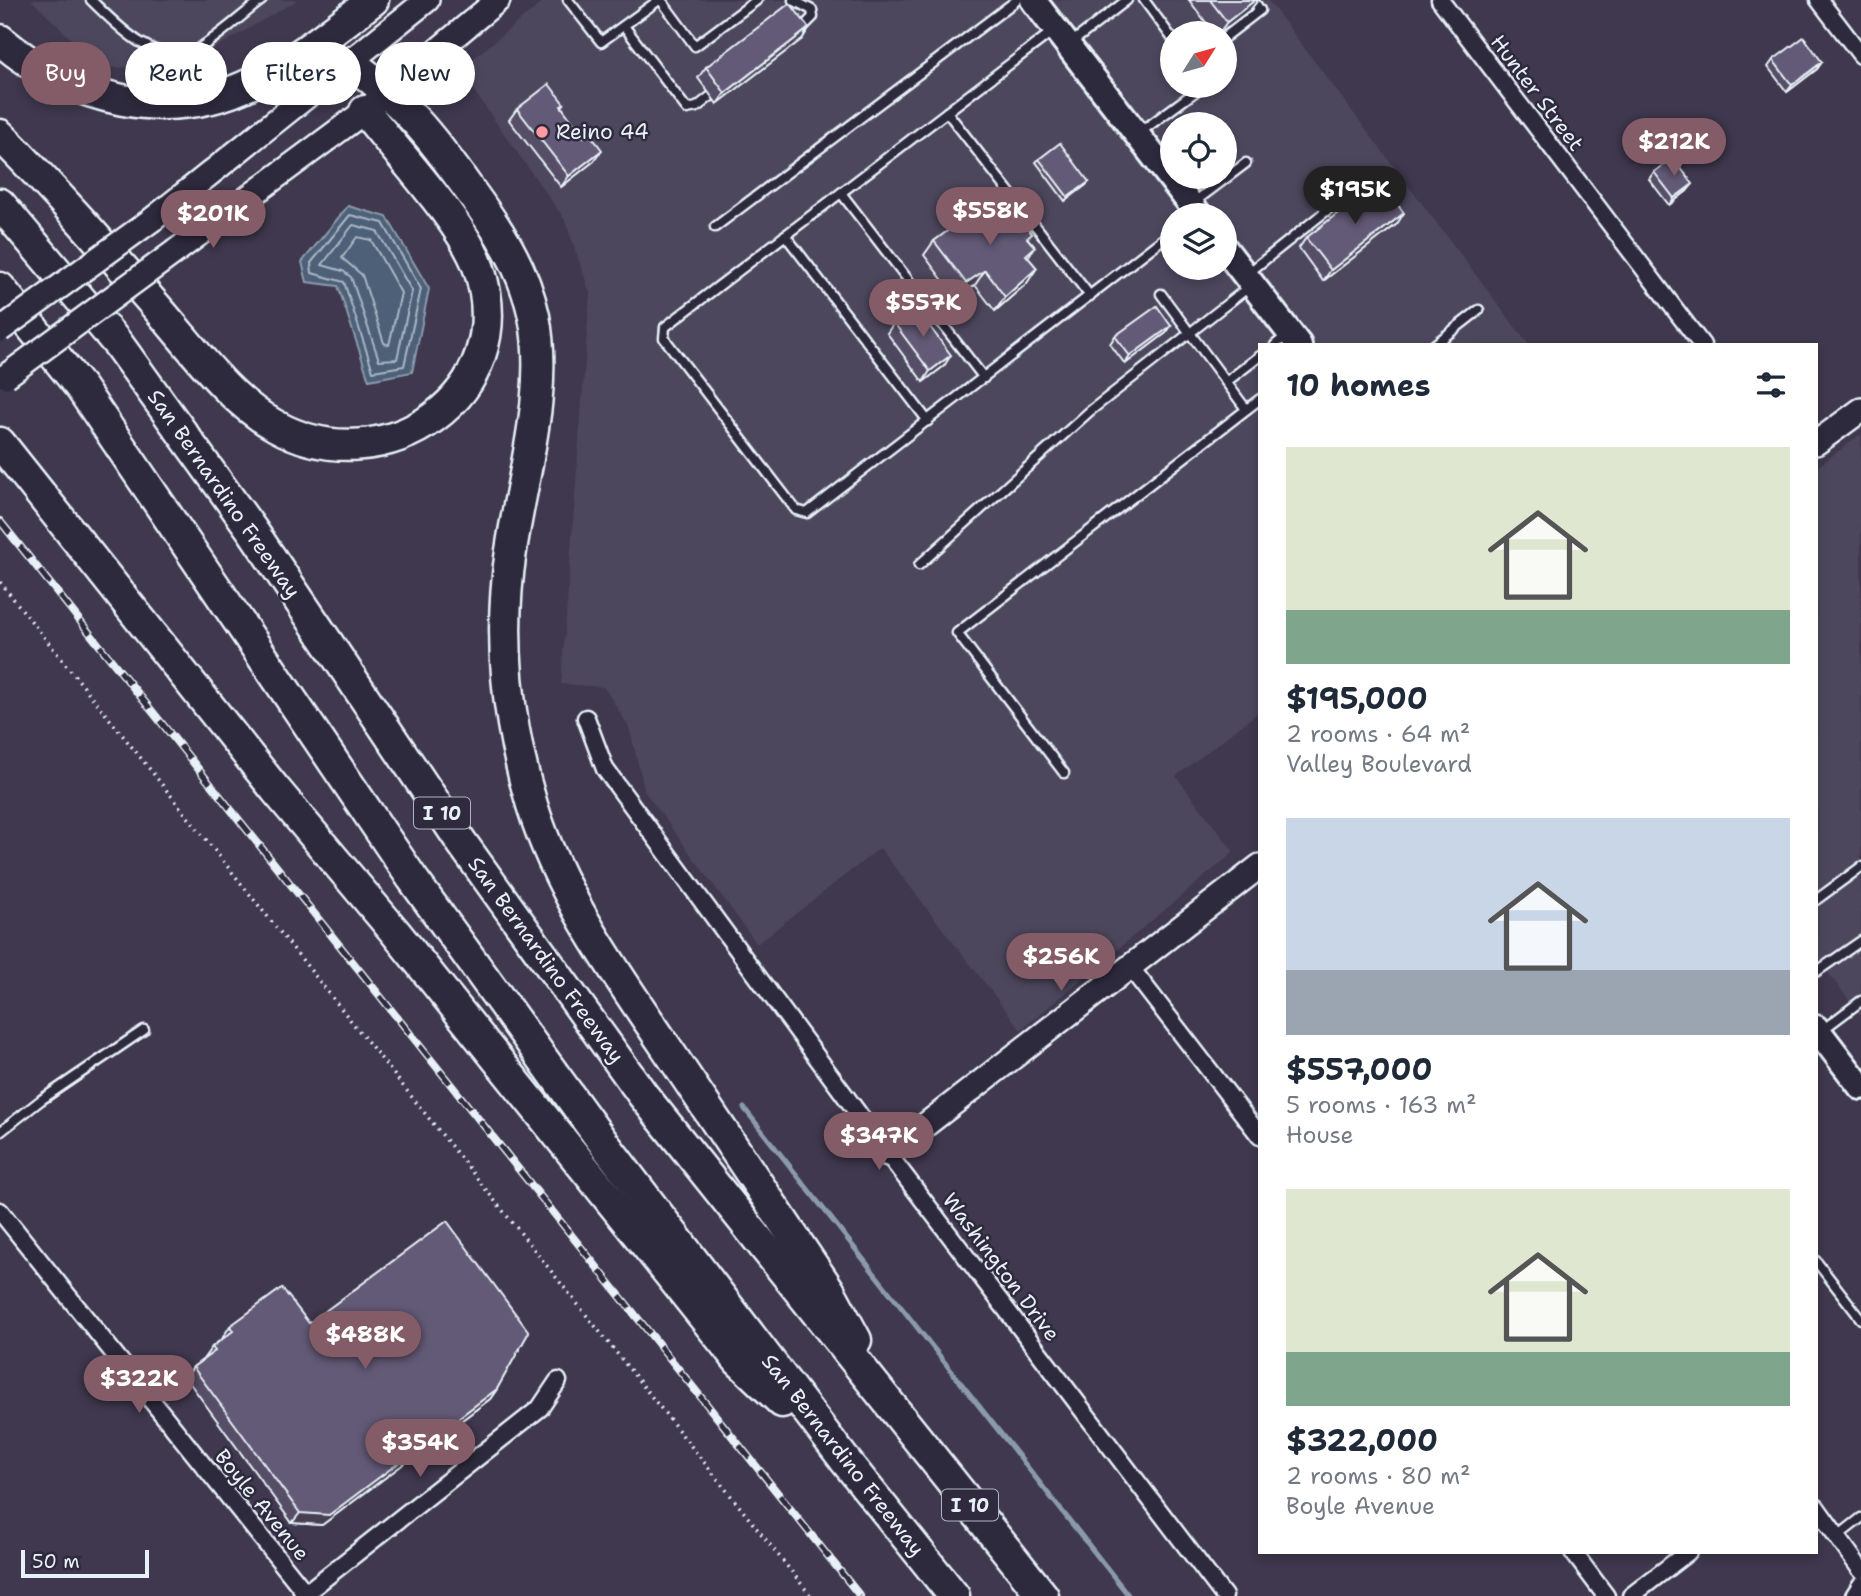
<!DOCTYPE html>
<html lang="en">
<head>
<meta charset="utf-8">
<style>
  :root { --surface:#fff; --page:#f6f6f7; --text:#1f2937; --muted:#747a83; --accent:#845c67 }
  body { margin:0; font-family:"Shantell Sans",sans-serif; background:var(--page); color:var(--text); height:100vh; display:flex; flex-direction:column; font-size:26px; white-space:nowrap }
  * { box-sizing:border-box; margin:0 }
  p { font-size:23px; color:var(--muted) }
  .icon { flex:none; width:38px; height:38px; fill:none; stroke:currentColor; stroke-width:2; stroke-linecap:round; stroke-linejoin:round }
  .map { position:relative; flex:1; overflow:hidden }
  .sheet { position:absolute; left:1258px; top:343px; width:560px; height:1211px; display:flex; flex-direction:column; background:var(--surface); border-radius:0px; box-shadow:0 4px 10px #0003 }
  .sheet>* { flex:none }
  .top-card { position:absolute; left:21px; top:42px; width:665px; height:63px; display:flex; gap:14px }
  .needle { width:46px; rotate:53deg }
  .tools { position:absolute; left:1160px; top:21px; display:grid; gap:14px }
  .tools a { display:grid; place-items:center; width:77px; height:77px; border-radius:50%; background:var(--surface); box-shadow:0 4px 10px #0003; font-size:35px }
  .scale { position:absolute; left:21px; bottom:18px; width:128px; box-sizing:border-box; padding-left:7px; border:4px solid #e8f1f8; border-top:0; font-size:19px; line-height:24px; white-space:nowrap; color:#e8f1f8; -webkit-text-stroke:5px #2f2a3d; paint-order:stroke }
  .price { position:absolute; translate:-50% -60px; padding:0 16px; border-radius:24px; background:var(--accent); color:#fff; font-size:23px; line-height:46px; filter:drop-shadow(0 2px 4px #0008) }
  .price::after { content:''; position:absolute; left:50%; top:42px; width:21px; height:16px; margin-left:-10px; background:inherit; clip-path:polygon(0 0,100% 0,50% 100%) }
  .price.active { background:#222; color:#fff }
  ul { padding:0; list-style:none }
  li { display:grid; align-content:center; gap:14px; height:371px; padding:0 28px }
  li span { display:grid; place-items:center; height:217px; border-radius:0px; color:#555 }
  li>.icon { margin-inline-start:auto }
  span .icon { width:126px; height:126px; fill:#fffc; stroke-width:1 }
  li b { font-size:30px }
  h2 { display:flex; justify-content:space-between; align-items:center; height:84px; padding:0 28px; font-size:30px }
  .tag { padding:0 24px; border-radius:32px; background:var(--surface); box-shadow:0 4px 10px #0003; font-size:24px; line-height:63px }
  .tag.active { background:var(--accent); color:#fff }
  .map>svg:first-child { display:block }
</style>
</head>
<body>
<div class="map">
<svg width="1861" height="1596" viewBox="0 0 1861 1596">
  <rect width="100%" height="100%" fill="#3f384e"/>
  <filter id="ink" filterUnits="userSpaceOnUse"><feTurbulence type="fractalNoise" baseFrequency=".0143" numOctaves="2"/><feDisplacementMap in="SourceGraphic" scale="14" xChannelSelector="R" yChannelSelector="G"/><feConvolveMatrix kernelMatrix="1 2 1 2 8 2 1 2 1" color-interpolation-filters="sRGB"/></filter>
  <g filter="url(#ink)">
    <!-- built -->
    <g fill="#4d465d" fill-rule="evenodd">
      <path d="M 31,0 L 298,0 L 184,66 L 101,68 Z"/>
      <path d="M 545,0 L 1268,0 L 1529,345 L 1260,345 L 1260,711 L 1176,776 L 1234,852 L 1021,1030 L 880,848 L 757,944 L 645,792 L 629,727 L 604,687 L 561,684 L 590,293 L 565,220 L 459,70 ZM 1172,33 L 1225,33 L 1225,86 L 1172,86 ZM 1172,124 L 1225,124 L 1225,177 L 1172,177 ZM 1172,215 L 1225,215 L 1225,268 L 1172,268 Z"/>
      <path d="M 1861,434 L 1861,1016 L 1817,958 L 1816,468 Z"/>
    </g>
    <!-- water -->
    <path fill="#4d6178" stroke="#8b9bab" stroke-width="2" d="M 348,206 L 387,217 L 429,289 L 412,372 L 369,380 L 338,286 L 307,282 L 302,262 Z"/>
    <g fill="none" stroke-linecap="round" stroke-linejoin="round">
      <!-- shore -->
      <g stroke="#aab7c5" stroke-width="2">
        <path d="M 350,215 L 383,223 L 421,289 L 404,366 L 373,371 L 344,282 L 312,273 L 311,263 Z"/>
        <path d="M 353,225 L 377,231 L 412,291 L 397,359 L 379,360 L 351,277 L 343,271 L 322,265 Z"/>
        <path d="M 357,237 L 371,240 L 401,293 L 389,345 L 384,343 L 362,275 L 342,258 Z"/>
      </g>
      <!-- stream -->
      <path stroke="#8b9bab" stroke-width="5" d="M 744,1108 L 1129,1596"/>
      <defs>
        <g id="lane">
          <path d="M 91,0 C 116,24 153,65 192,52 C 208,46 245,12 262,0"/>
          <path d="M 568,0 L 601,42 L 659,0"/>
          <path d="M 661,0 L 695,46 L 757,0"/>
          <path d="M 793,0 L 812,10 L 813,17 L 799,31"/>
          <path d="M 1144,0 L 1172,38"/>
          <path d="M 624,26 L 687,109 L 697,107 L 711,96"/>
          <path d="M 1053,31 L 665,327 L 664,338 L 796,510 L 807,513 L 1172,232"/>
          <path d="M 1225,37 L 1260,10 L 1253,0"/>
          <path d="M 1071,43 L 1127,0"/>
          <path d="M 947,112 L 1090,296"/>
          <path d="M 1139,133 L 1203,86"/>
          <path d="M 841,193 L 984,378"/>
          <path d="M 1193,203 L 1246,163"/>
          <path d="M 715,227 L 1017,0"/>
          <path d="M 785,235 L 928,421"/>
          <path d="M 1247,274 L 1336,203"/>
          <path d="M 1161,294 L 1246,409"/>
          <path d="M 1275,345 L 1287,335"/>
          <path d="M 1434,345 L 1479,310"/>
          <path d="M 1226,382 L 1260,356"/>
          <path d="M 919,565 L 1090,411 L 1250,286"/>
          <path d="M 1064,773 L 957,633 L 1260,399"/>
          <path d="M 1816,900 L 1861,867"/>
          <path d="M 1816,972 L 1861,941"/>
          <path d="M 1821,1031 L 1861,1001"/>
          <path d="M 0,1132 L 41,1100 L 144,1030"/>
          <path d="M 1816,1261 L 1861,1319"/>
          <path d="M 1838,1536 L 1861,1518"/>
        </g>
        <g id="street">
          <path d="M 1440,0 L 1702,345"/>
          <path d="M 1819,0 L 1861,55"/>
          <path d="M 586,718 L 605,769 L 888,1154 L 1224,1596"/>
          <path d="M 1130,967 L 1260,1136"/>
          <path d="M 0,1211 L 308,1596"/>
          <path d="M 1816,1507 L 1861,1570"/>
          <path d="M 1573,1552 L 1606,1596"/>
          <path d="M 302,1596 L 540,1408 L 558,1381"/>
          <path d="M 1631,1596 L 1688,1552"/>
          <path d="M 1854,1596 L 1861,1585"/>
        </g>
        <g id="secondary">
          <path d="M 153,219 L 427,0"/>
          <path d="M 176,251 L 365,111 L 498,0"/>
          <path d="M 1816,443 L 1861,410"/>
          <path d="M 888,1154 L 1260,866"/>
        </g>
        <g id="primary">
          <path d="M 1033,0 L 1199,215"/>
          <path d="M 1225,249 L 1299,345"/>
          <path d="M 1816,1028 L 1861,1087"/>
        </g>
        <g id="highway">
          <path d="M 0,40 C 70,99 168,126 254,82 C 297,60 335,29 373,0"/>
          <path d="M 350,62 C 404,103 429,133 468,188 C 498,229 523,266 534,316 C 549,392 522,476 511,551 C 498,635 507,723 532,805 C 560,895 614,970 666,1047 C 720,1128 774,1209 829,1290 L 856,1340"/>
          <path d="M 0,135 C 56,191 108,251 160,311 C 195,351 229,400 276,426 C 385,486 521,394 479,269 C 464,223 396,152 365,111"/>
          <path d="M 0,204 L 118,344 L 252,530 L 462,843 L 643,1095 L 1043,1596"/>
          <path d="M 0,288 L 81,388 L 412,878 L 600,1138 L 844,1459 L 954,1596"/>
          <path d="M 0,443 L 275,789 L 396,933 L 739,1361 L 782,1402"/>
        </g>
      </defs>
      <!-- lane casing -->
      <use href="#lane" stroke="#e8f1f8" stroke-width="13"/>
      <!-- street casing -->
      <use href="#street" stroke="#e8f1f8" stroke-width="21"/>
      <!-- secondary casing -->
      <use href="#secondary" stroke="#e8f1f8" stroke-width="28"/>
      <!-- primary casing -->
      <use href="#primary" stroke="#e8f1f8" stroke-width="30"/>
      <!-- highway casing -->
      <use href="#highway" stroke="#e8f1f8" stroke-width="35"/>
      <!-- path -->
      <path stroke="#e8f1f8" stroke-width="3.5" stroke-dasharray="2 5" stroke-linecap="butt" d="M 0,582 L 811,1596"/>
      <!-- lane -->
      <use href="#lane" stroke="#2f2a3d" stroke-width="8"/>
      <!-- street -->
      <use href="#street" stroke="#2f2a3d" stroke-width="16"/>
      <!-- secondary -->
      <use href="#secondary" stroke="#2f2a3d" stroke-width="23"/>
      <!-- primary -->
      <use href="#primary" stroke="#2f2a3d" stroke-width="24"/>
      <!-- highway -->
      <use href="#highway" stroke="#2f2a3d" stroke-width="30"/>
      <defs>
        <path id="rail" d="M 0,521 L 860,1596"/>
      </defs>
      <!-- rail casing -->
      <use href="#rail" stroke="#e8f1f8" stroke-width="8"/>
      <!-- rail -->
      <use href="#rail" stroke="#2f2a3d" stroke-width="5" stroke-dasharray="16" stroke-linecap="butt"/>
      <defs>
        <g id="secondary-bridge">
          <path d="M 0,330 L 153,219"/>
          <path d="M 6,376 L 176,251"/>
        </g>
      </defs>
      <!-- secondary-bridge casing -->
      <use href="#secondary-bridge" stroke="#e8f1f8" stroke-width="28" stroke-linecap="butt"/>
      <!-- secondary-bridge -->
      <use href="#secondary-bridge" stroke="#2f2a3d" stroke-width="23"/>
    </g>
    <!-- wall -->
    <g fill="#564d66" stroke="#e8f1f8" stroke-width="2">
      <path d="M 1189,0 L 1258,0 L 1250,10 L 1220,33 L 1214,33 Z"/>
      <path d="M 809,28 L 802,39 L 717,104 L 698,78 L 706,67 Z"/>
      <path d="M 1773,60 L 1822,62 L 1817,69 L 1787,92 L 1768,67 Z"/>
      <path d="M 564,104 L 562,107 L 594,161 L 561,187 L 509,120 L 517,109 Z"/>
      <path d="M 1039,159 L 1089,182 L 1086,185 L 1065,201 L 1036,162 Z"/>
      <path d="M 1654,172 L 1687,191 L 1669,205 L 1649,179 Z"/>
      <path d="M 1397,224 L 1323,281 L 1299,248 L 1306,238 Z"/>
      <path d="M 1028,239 L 1035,247 L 1028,257 L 1027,283 L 995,311 L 975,285 L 956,298 L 924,255 L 934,241 Z"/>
      <path d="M 894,323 L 944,366 L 923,382 L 887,333 Z"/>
      <path d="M 1171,326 L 1166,333 L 1125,364 L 1110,344 L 1115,336 Z"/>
      <path d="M 309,1323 L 497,1389 L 490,1399 L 322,1525 L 292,1523 L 186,1378 L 193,1367 L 205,1358 L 204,1358 L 212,1347 L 223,1338 L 223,1337 L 230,1326 Z"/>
    </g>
    <!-- shaded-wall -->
    <g fill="#463f53" stroke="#e8f1f8" stroke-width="2">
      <path d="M 1255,0 L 1258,0 L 1250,10 L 1220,33 L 1219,33 L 1227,22 Z"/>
      <path d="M 809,28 L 802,39 L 717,104 L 725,93 Z"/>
      <path d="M 1822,62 L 1817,69 L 1787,92 L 1792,85 Z"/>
      <path d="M 602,150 L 594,161 L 561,187 L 569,176 Z"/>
      <path d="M 1089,182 L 1086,185 L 1065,201 L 1068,197 Z"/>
      <path d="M 1693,184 L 1687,191 L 1669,205 L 1674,198 Z"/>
      <path d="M 1404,213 L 1397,224 L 1323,281 L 1331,270 Z"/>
      <path d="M 1037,268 L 1027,283 L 995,311 L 1005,297 Z"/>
      <path d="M 985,270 L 975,285 L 956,298 L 966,283 Z"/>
      <path d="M 1171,326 L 1166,333 L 1125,364 L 1130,356 Z"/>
      <path d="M 951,355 L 944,366 L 923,382 L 930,371 Z"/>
      <path d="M 497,1389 L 490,1399 L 322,1525 L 292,1523 L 300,1513 Z"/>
    </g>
    <!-- building -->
    <g fill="#645a77" stroke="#e8f1f8" stroke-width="2">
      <path d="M 1210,0 L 1255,0 L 1227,22 Z"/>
      <path d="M 790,3 L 809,28 L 725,93 L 706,67 Z"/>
      <path d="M 1804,37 L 1822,62 L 1792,85 L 1773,60 Z"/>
      <path d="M 549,84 L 564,104 L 561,106 L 584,137 L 589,133 L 602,150 L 569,176 L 517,109 Z"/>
      <path d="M 1060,143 L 1089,182 L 1068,197 L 1039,159 Z"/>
      <path d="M 1673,158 L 1693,184 L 1674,198 L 1654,172 Z"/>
      <path d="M 1379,181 L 1404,213 L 1331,270 L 1306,238 Z"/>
      <path d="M 1008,201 L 1032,234 L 1027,238 L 1035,247 L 1026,255 L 1037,268 L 1005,297 L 985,270 L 966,283 L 934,241 L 977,209 L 988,215 Z"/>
      <path d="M 1157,306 L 1171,326 L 1130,356 L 1115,336 Z"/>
      <path d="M 915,307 L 951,355 L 930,371 L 894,323 Z"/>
      <path d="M 447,1221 L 529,1332 L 497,1389 L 329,1515 L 300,1513 L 193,1367 L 215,1351 L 212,1347 L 233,1331 L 230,1326 L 282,1288 L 309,1323 Z"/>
    </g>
  </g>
  <!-- markers -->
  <circle fill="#ff9aa2" stroke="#2f2a3d" stroke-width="2.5" cx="542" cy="132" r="7"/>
  <g text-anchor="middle" stroke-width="5" stroke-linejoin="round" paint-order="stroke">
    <!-- shield labels -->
    <g fill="#2f2a3d" stroke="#b0b5c0" stroke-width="2">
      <rect x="414" y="797.5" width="56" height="31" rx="5"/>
      <rect x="942" y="1489.5" width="56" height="31" rx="5"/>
    </g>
    <g font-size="19" font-weight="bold" fill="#e8f1f8">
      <text x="442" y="820">I 10</text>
      <text x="970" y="1512">I 10</text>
    </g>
    <!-- street labels -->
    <g font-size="21" fill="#e8f1f8" stroke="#2f2a3d">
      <text transform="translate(1537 93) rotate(53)" y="7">Hunter Street</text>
      <text transform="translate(224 494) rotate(55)" y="7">San Bernardino Freeway</text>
      <text transform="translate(546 960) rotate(54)" y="7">San Bernardino Freeway</text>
      <text transform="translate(1001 1267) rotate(53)" y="7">Washington Drive</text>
      <text transform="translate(843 1455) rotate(52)" y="7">San Bernardino Freeway</text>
      <text transform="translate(262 1505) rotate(51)" y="7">Boyle Avenue</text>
    </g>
    <!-- poi labels -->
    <g font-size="21" fill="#e8f1f8" stroke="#2f2a3d" text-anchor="start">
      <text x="556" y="139">Reino 44</text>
    </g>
  </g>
</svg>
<div class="tools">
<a><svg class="needle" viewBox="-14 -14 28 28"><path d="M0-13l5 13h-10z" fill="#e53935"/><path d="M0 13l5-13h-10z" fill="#747a83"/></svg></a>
<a><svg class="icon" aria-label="locate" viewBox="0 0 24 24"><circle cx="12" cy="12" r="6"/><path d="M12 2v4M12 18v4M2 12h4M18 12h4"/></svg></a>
<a><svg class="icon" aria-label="layers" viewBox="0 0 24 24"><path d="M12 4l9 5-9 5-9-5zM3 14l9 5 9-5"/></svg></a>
</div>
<div class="scale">50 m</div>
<b class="price" style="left:1674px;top:178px">$212K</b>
<b class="price active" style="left:1355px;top:226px">$195K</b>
<b class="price" style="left:990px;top:247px">$558K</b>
<b class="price" style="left:213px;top:250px">$201K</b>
<b class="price" style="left:923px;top:339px">$557K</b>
<b class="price" style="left:1061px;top:993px">$256K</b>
<b class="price" style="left:879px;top:1172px">$347K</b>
<b class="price" style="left:365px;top:1371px">$488K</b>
<b class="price" style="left:139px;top:1415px">$322K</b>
<b class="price" style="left:420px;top:1479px">$354K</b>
<div class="top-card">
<a class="tag active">Buy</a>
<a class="tag">Rent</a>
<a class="tag">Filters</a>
<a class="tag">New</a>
</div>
<section class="sheet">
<h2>10 homes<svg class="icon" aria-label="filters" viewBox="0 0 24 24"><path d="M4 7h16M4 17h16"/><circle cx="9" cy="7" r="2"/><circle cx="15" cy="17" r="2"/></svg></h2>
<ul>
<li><span style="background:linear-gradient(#dfe7d0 75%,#7fa58c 0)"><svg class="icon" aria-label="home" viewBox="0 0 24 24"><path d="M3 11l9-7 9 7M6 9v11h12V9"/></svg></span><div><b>$195,000</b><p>2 rooms · 64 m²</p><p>Valley Boulevard</p></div></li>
<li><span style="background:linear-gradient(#c9d6e8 70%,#9aa5b1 0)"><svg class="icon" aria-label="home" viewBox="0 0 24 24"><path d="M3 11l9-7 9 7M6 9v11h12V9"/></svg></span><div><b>$557,000</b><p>5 rooms · 163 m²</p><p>House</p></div></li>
<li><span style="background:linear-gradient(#dfe7d0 75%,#7fa58c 0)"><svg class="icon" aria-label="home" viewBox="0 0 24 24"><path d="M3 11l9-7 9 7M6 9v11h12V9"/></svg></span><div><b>$322,000</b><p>2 rooms · 80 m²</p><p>Boyle Avenue</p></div></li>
</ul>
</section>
</div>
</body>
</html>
